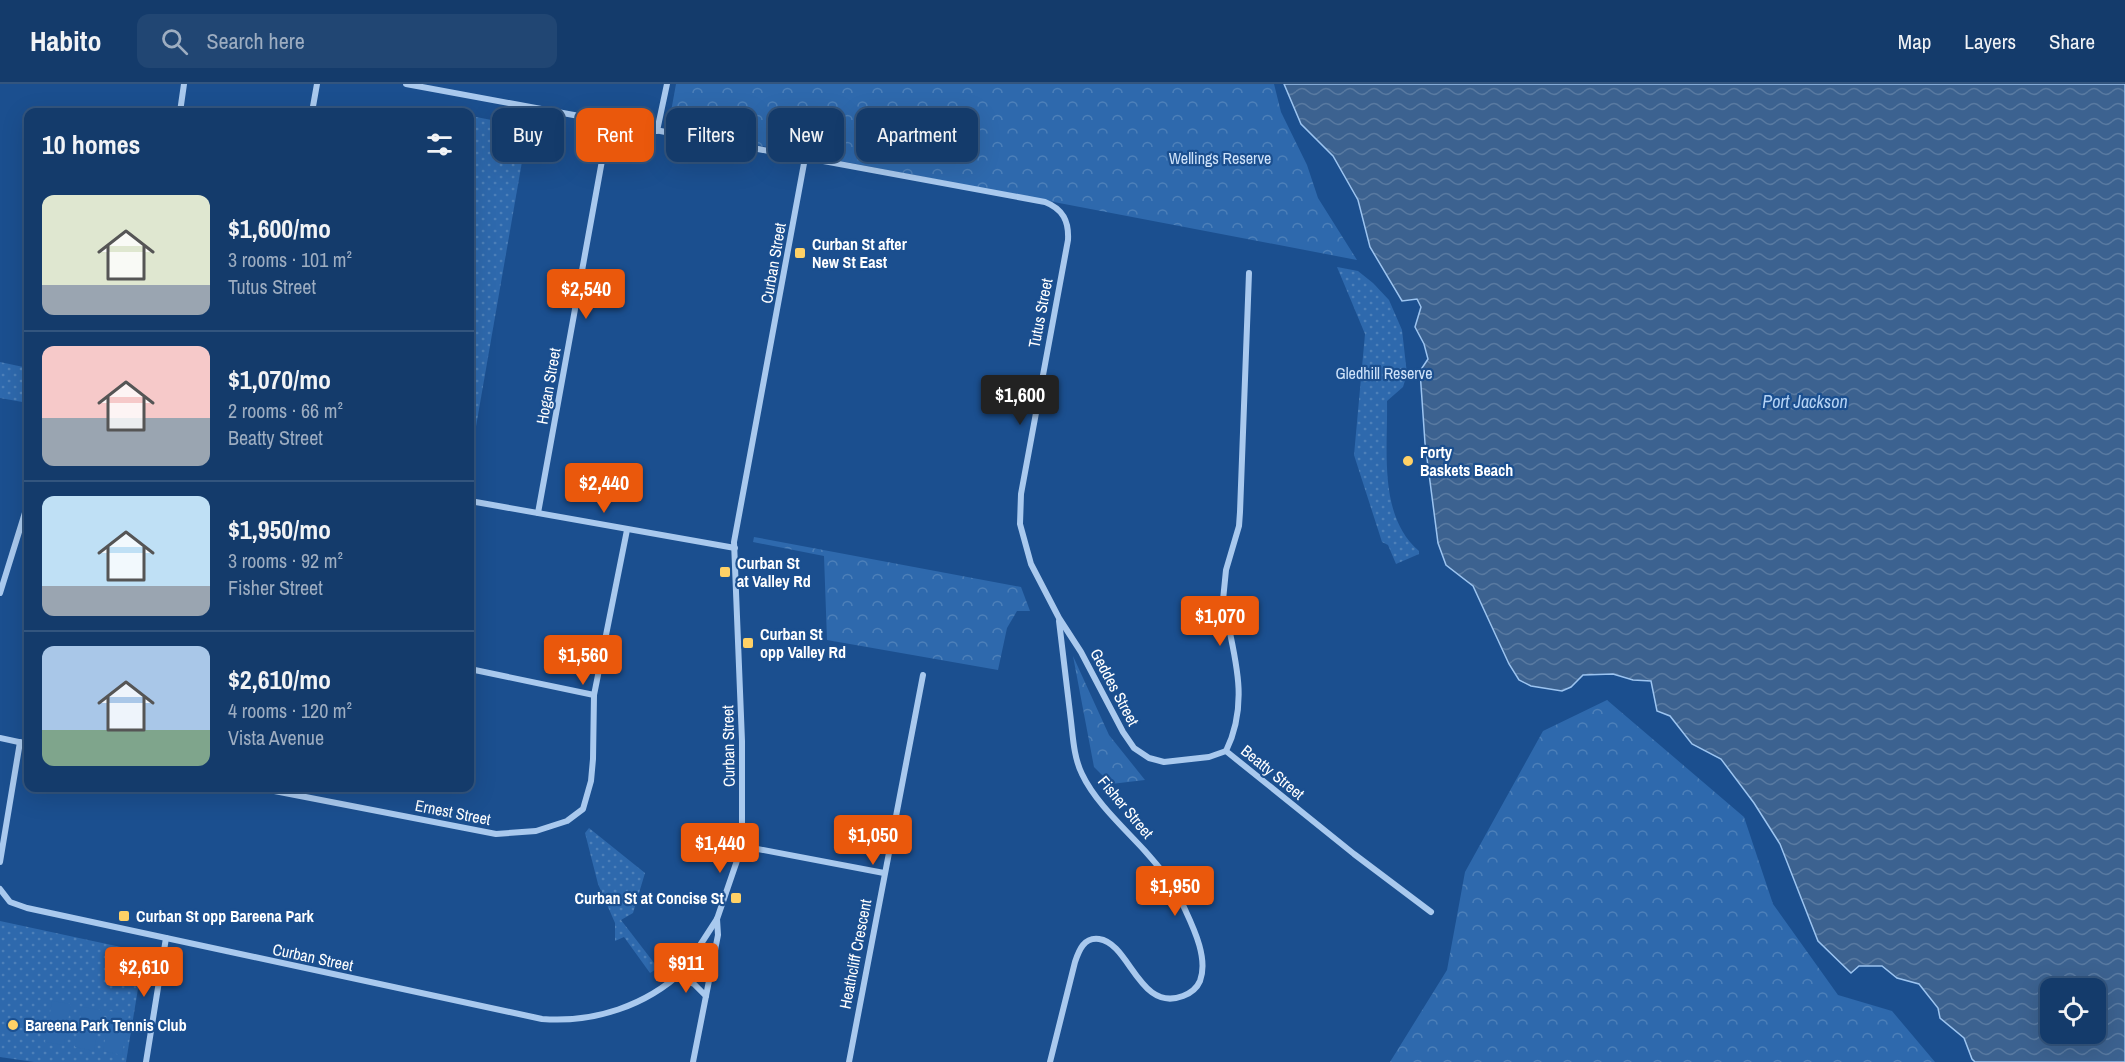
<!DOCTYPE html>
<html lang="en">
<head>
<meta charset="utf-8">
<style>
  :root { --surface:#143b6b; --page:#214673; --text:#f1f3f6; --muted:#9dadc1; --line:#33557e; --accent:#ea580c }
  body { margin:0; font-family:"Archivo Narrow",sans-serif; background:var(--page); color:var(--text); height:100vh; display:flex; flex-direction:column; font-size:22px; white-space:nowrap }
  * { box-sizing:border-box; margin:0 }
  p { font-size:20px; color:var(--muted) }
  .icon { flex:none; width:33px; height:33px; fill:none; stroke:currentColor; stroke-width:2; stroke-linecap:round; stroke-linejoin:round }
  .map { position:relative; flex:1; overflow:hidden }
  .details { position:absolute; left:24px; top:24px; width:450px; height:684px; display:flex; flex-direction:column; background:var(--surface); border-radius:12px; box-shadow:0 6px 24px #0002,0 0 0 2px var(--line) }
  .details>* { flex:none }
  .hud { position:absolute; left:492px; top:24px; width:570px; height:54px; display:flex; gap:12px }
  .buttons { position:absolute; left:2040px; top:894px; display:grid; gap:12px }
  .buttons a { display:grid; place-items:center; width:66px; height:66px; border-radius:12px; background:var(--surface); box-shadow:0 6px 24px #0002,0 0 0 2px var(--line); font-size:30px }
  .price { position:absolute; translate:-50% -51px; padding:0 14px; border-radius:6px; background:var(--accent); color:#fff; font-size:20px; line-height:39px; filter:drop-shadow(0 2px 3px #0008) }
  .price::after { content:''; position:absolute; left:50%; top:36px; width:18px; height:14px; margin-left:-9px; background:inherit; clip-path:polygon(0 0,100% 0,50% 100%) }
  .price.active { background:#222; color:#fff }
  ul { padding:0; list-style:none }
  li { display:flex; align-items:center; gap:18px; height:150px; padding:0 18px }
  li+li { border-top:2px solid var(--line) }
  li span { display:grid; place-items:center; flex:none; width:168px; height:120px; border-radius:12px; color:#555 }
  li>.icon { margin-inline-start:auto }
  span .icon { width:72px; height:72px; fill:#fffc; stroke-width:1 }
  li b { font-size:26px }
  h2 { display:flex; justify-content:space-between; align-items:center; height:72px; padding:0 18px; font-size:26px }
  .tag { padding:0 21px; border-radius:12px; background:var(--surface); box-shadow:0 6px 24px #0002,0 0 0 2px var(--line); font-size:21px; line-height:54px }
  .tag.active { background:var(--accent); color:#fff }
  header { display:flex; align-items:center; gap:36px; box-sizing:border-box; height:84px; padding:0 30px; background:var(--surface); border-bottom:2px solid var(--line) }
  header strong { font-size:28px }
  nav { display:flex; gap:33px; margin-inline-start:auto; font-size:21px }
  .search { width:420px; height:54px; background:var(--page); display:flex; align-items:center; gap:15px; box-sizing:border-box; padding:0 21px; border-radius:12px; color:var(--muted); font-size:22px }
  .map>svg:first-child { display:block }
</style>
</head>
<body>
<header>
<strong>Habito</strong>
<div class="search"><svg class="icon" aria-label="search" viewBox="0 0 24 24"><circle cx="10" cy="10" r="6"/><path d="M15 15l6 6"/></svg>Search here</div>
<nav><a>Map</a><a>Layers</a><a>Share</a></nav>
</header>
<div class="map">
<svg width="2125" height="978" viewBox="0 0 2125 978">
  <defs>
    <pattern id="green-dots" width="8" height="8" patternUnits="userSpaceOnUse" patternTransform="scale(1.5)"><rect width="8" height="8" fill="#2e69ad"/><path d="M2 2h.1M6 6h.1" fill="none" stroke="#4d80b9" stroke-width="1.8" stroke-linecap="round"/></pattern>
    <pattern id="forest-crowns" width="20" height="18" patternUnits="userSpaceOnUse" patternTransform="scale(1.5)"><rect width="20" height="18" fill="#2e69ad"/><path d="M2 6a3 3 0 1 1 6 0M12 15a3 3 0 1 1 6 0" fill="none" stroke="#4d80b9"/></pattern>
    <pattern id="water-waves" width="16" height="10" patternUnits="userSpaceOnUse" patternTransform="scale(1.5)"><rect width="16" height="10" fill="#3c6290"/><path d="M0 5q4-4 8 0t8 0" fill="none" stroke="#597aa1"/></pattern>
  </defs>
  <rect width="100%" height="100%" fill="#1b4f8f"/>
  <!-- green -->
  <g fill="url(#green-dots)">
    <path d="M 476,33 L 528,43 L 470,377 L 470,71 Z"/>
    <path d="M 1337,183 L 1358,187 L 1373,199 L 1389,216 L 1402,246 L 1407,290 L 1403,303 L 1387,317 C 1388,367 1378,432 1419,467 L 1419,470 L 1396,480 L 1388,461 L 1382,458 L 1354,371 L 1365,250 Z"/>
    <path d="M 0,278 L 28,284 L 28,319 L 0,314 Z"/>
    <path d="M 589,744 L 645,789 L 633,829 L 621,836 L 658,884 L 650,889 L 624,853 L 615,857 L 615,839 L 598,800 L 585,749 Z"/>
    <path d="M 0,837 L 144,868 L 126,978 L 34,978 L 0,973 Z"/>
  </g>
  <!-- forest -->
  <g fill="url(#forest-crowns)">
    <path d="M 676,0 L 1274,0 L 1281,28 L 1307,81 L 1318,114 L 1357,176 L 668,44 Z"/>
    <path d="M 754,453 L 1021,503 L 1030,527 L 1017,527 L 1007,544 L 998,586 L 827,556 L 824,472 L 753,458 Z"/>
    <path d="M 1073,572 L 1109,651 L 1145,696 L 1111,700 L 1094,683 Z"/>
    <path d="M 1607,616 L 1744,733 L 1773,820 L 1838,911 L 1892,927 L 1935,978 L 1390,978 L 1447,886 L 1465,788 L 1543,647 Z"/>
  </g>
  <!-- pitch -->
  <g fill="#2e69ad">
    <path d="M 52,917 L 71,920 L 64,961 L 45,958 Z"/>
    <path d="M 82,923 L 101,926 L 94,967 L 75,963 Z"/>
    <path d="M 110,927 L 129,930 L 122,971 L 103,967 Z"/>
  </g>
  <!-- water -->
  <path fill="url(#water-waves)" stroke="#9cc4f0" stroke-width="1.5" fill-rule="evenodd" d="M 1284,0 L 2125,0 L 2125,978 L 1975,978 L 1972,975 L 1964,954 L 1940,934 L 1938,924 L 1919,900 L 1897,894 L 1882,882 L 1859,882 L 1851,889 L 1818,857 L 1780,760 L 1754,719 L 1721,675 L 1692,660 L 1670,632 L 1657,627 L 1651,597 L 1633,596 L 1613,590 L 1583,591 L 1571,603 L 1562,607 L 1531,602 L 1519,596 L 1509,580 L 1473,502 L 1446,481 L 1438,459 L 1425,359 L 1420,287 L 1428,275 L 1424,260 L 1415,243 L 1421,223 L 1417,215 L 1402,217 L 1370,163 L 1358,116 L 1333,72 L 1301,40 ZM 2050,904 L 2096,904 L 2096,950 L 2050,950 Z"/>
  <g fill="none" stroke-linecap="round" stroke-linejoin="round">
    <!-- street -->
    <g stroke="#a9c9ee" stroke-width="6">
      <path d="M 406,0 L 1045,118 C 1063,125 1069,137 1068,156 L 1021,410 L 1020,440 L 1031,480 L 1059,534 L 1081,568 L 1123,648 L 1134,664 L 1149,674 L 1164,678 L 1209,673 L 1226,667"/>
      <path d="M 180,28 L 184,0"/>
      <path d="M 312,28 L 317,0"/>
      <path d="M 657,47 L 667,0"/>
      <path d="M 1249,189 L 1240,428 L 1239,442 L 1226,486 L 1223,516 C 1233,568 1251,616 1226,667 L 1354,770 L 1431,828"/>
      <path d="M 470,417 L 735,464"/>
      <path d="M 538,429 L 609,38"/>
      <path d="M 0,509 L 28,419"/>
      <path d="M 470,585 L 594,611"/>
      <path d="M 0,654 L 28,660"/>
      <path d="M 259,704 L 496,750 L 536,747 L 567,737 L 583,725 L 591,697 L 593,675 L 594,611 L 627,446"/>
      <path d="M 742,762 L 884,789"/>
      <path d="M 0,778 L 20,658"/>
      <path d="M 0,805 L 10,818 L 27,824 L 542,935 C 594,939 646,922 684,886 L 717,835 L 742,762 L 742,657 L 734,458 L 805,74"/>
      <path d="M 678,893 L 694,900 L 706,912"/>
      <path d="M 146,978 L 166,854"/>
      <path d="M 693,978 L 718,851 L 717,835"/>
      <path d="M 849,978 L 923,591"/>
      <path d="M 1050,978 L 1075,878 C 1079,866 1084,853 1099,855 C 1130,859 1139,929 1183,912 C 1191,909 1197,904 1200,897 C 1209,873 1192,841 1182,819 C 1173,799 1160,784 1145,767 C 1125,745 1095,718 1082,690 C 1074,674 1073,654 1071,637 C 1067,604 1063,571 1059,537"/>
    </g>
  </g>
  <!-- markers -->
  <g fill="#ffd166" stroke="#1b4f8f" stroke-width="2">
    <rect x="794" y="163" width="12" height="12" rx="3"/>
    <circle cx="1408" cy="377" r="6"/>
    <rect x="719" y="482" width="12" height="12" rx="3"/>
    <rect x="742" y="553" width="12" height="12" rx="3"/>
    <rect x="730" y="808" width="12" height="12" rx="3"/>
    <rect x="118" y="826" width="12" height="12" rx="3"/>
    <circle cx="13" cy="941" r="6"/>
  </g>
  <g text-anchor="middle" stroke-width="4.5" stroke-linejoin="round" paint-order="stroke">
    <!-- park labels -->
    <g font-size="16" fill="#cfe3fa" stroke="#1b4f8f">
      <text x="1220" y="80">Wellings Reserve</text>
      <text x="1384" y="295">Gledhill Reserve</text>
    </g>
    <!-- poi labels -->
    <g font-size="16" font-weight="bold" fill="#fff" stroke="#1b4f8f" text-anchor="start">
      <text x="812" y="166">Curban St after<tspan x="812" dy="18">New St East</tspan></text>
      <text x="1420" y="374">Forty<tspan x="1420" dy="18">Baskets Beach</tspan></text>
      <text x="737" y="485">Curban St<tspan x="737" dy="18">at Valley Rd</tspan></text>
      <text x="760" y="556">Curban St<tspan x="760" dy="18">opp Valley Rd</tspan></text>
      <text x="724" y="820" text-anchor="end">Curban St at Concise St</text>
      <text x="136" y="838">Curban St opp Bareena Park</text>
      <text x="25" y="947">Bareena Park Tennis Club</text>
    </g>
    <!-- street labels -->
    <g font-size="16" fill="#fff" stroke="#1b4f8f">
      <text transform="translate(773 179) rotate(-80)" y="6">Curban Street</text>
      <text transform="translate(1040 229) rotate(-79)" y="6">Tutus Street</text>
      <text transform="translate(548 302) rotate(-80)" y="6">Hogan Street</text>
      <text transform="translate(1115 603) rotate(62)" y="6">Geddes Street</text>
      <text transform="translate(728 662) rotate(-91)" y="6">Curban Street</text>
      <text transform="translate(1273 688) rotate(39)" y="6">Beatty Street</text>
      <text transform="translate(1126 723) rotate(50)" y="6">Fisher Street</text>
      <text transform="translate(453 728) rotate(11)" y="6">Ernest Street</text>
      <text transform="translate(855 870) rotate(-79)" y="6">Heathcliff Crescent</text>
      <text transform="translate(313 873) rotate(12)" y="6">Curban Street</text>
    </g>
    <!-- water labels -->
    <g font-size="18" font-style="italic" fill="#b5d3f5" stroke="#1b4f8f">
      <text x="1805" y="324">Port Jackson</text>
    </g>
  </g>
</svg>
<div class="buttons">
<a><svg class="icon" aria-label="locate" viewBox="0 0 24 24"><circle cx="12" cy="12" r="6"/><path d="M12 2v4M12 18v4M2 12h4M18 12h4"/></svg></a>
</div>
<b class="price" style="left:586px;top:236px">$2,540</b>
<b class="price active" style="left:1020px;top:342px">$1,600</b>
<b class="price" style="left:604px;top:430px">$2,440</b>
<b class="price" style="left:1220px;top:563px">$1,070</b>
<b class="price" style="left:583px;top:602px">$1,560</b>
<b class="price" style="left:873px;top:782px">$1,050</b>
<b class="price" style="left:720px;top:790px">$1,440</b>
<b class="price" style="left:1175px;top:833px">$1,950</b>
<b class="price" style="left:686px;top:910px">$911</b>
<b class="price" style="left:144px;top:914px">$2,610</b>
<div class="hud">
<a class="tag">Buy</a>
<a class="tag active">Rent</a>
<a class="tag">Filters</a>
<a class="tag">New</a>
<a class="tag">Apartment</a>
</div>
<section class="details">
<h2>10 homes<svg class="icon" aria-label="filters" viewBox="0 0 24 24"><path d="M4 7h16M4 17h16"/><circle cx="9" cy="7" r="2"/><circle cx="15" cy="17" r="2"/></svg></h2>
<ul>
<li><span style="background:linear-gradient(#dfe7d0 75%,#9aa5b1 0)"><svg class="icon" aria-label="home" viewBox="0 0 24 24"><path d="M3 11l9-7 9 7M6 9v11h12V9"/></svg></span><div><b>$1,600/mo</b><p>3 rooms · 101 m²</p><p>Tutus Street</p></div></li>
<li><span style="background:linear-gradient(#f6c9c9 60%,#9aa5b1 0)"><svg class="icon" aria-label="home" viewBox="0 0 24 24"><path d="M3 11l9-7 9 7M6 9v11h12V9"/></svg></span><div><b>$1,070/mo</b><p>2 rooms · 66 m²</p><p>Beatty Street</p></div></li>
<li><span style="background:linear-gradient(#bfe0f5 75%,#9aa5b1 0)"><svg class="icon" aria-label="home" viewBox="0 0 24 24"><path d="M3 11l9-7 9 7M6 9v11h12V9"/></svg></span><div><b>$1,950/mo</b><p>3 rooms · 92 m²</p><p>Fisher Street</p></div></li>
<li><span style="background:linear-gradient(#a9c7e8 70%,#7fa58c 0)"><svg class="icon" aria-label="home" viewBox="0 0 24 24"><path d="M3 11l9-7 9 7M6 9v11h12V9"/></svg></span><div><b>$2,610/mo</b><p>4 rooms · 120 m²</p><p>Vista Avenue</p></div></li>
</ul>
</section>
</div>
</body>
</html>
